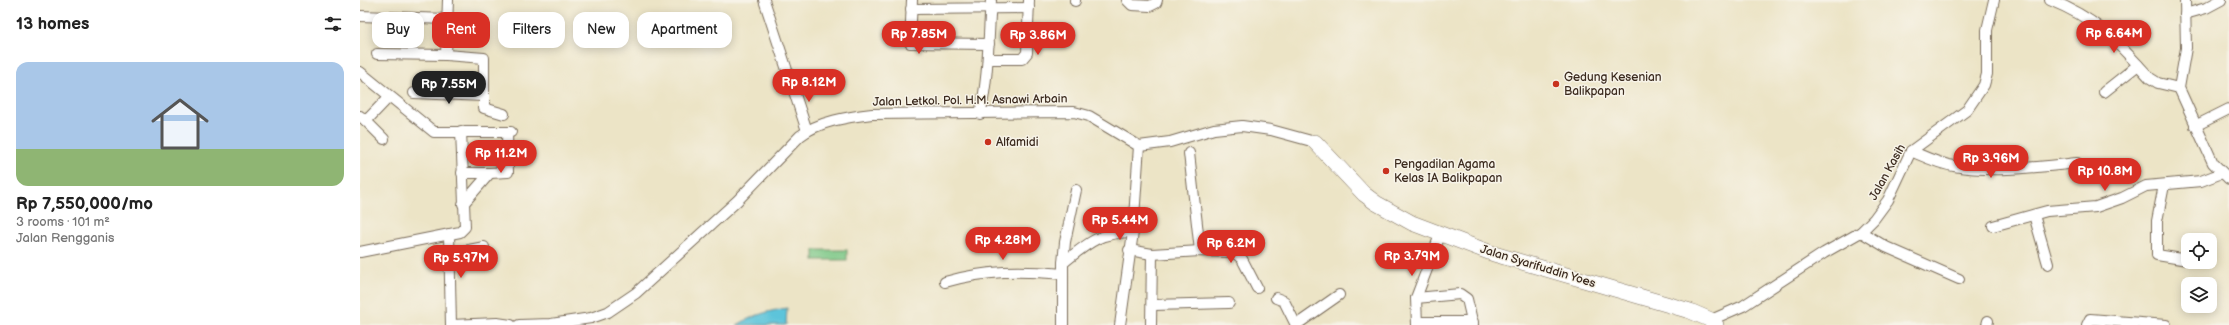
<!DOCTYPE html>
<html lang="en">
<head>
<meta charset="utf-8">
<style>
  :root { --surface:#fff; --page:#f2f2f2; --text:#222; --muted:#767676; --line:#e0e0e0; --accent:#d93025 }
  body { margin:0; font-family:"Balsamiq Sans",sans-serif; background:var(--page); color:var(--text); height:100vh; display:flex; flex-direction:column; font-size:15px; white-space:nowrap }
  * { box-sizing:border-box; margin:0 }
  p { font-size:13px; color:var(--muted) }
  .icon { flex:none; width:22px; height:22px; fill:none; stroke:currentColor; stroke-width:2; stroke-linecap:round; stroke-linejoin:round }
  .map { position:relative; flex:1; overflow:hidden }
  .side { display:flex; flex-direction:column; background:var(--surface); width:360px }
  .side>* { flex:none }
  .banner { position:absolute; left:12px; top:12px; width:380px; height:36px; display:flex; gap:8px }
  .controls { position:absolute; left:1821px; top:233px; display:grid; gap:8px }
  .controls a { display:grid; place-items:center; width:36px; height:36px; border-radius:8px; background:var(--surface); box-shadow:0 2px 10px #0003; font-size:20px }
  .price { position:absolute; translate:-50% -34px; padding:0 9px; border-radius:14px; background:var(--accent); color:#fff; font-size:13px; line-height:26px; filter:drop-shadow(0 1px 2px #0008) }
  .price::after { content:''; position:absolute; left:50%; top:24px; width:12px; height:9px; margin-left:-6px; background:inherit; clip-path:polygon(0 0,100% 0,50% 100%) }
  .price.active { background:#222; color:#fff }
  ul { padding:0; list-style:none }
  li { display:grid; align-content:center; gap:8px; height:212px; padding:0 16px }
  li+li { border-top:1px solid var(--line) }
  li span { display:grid; place-items:center; height:124px; border-radius:12px; color:#555 }
  li>.icon { margin-inline-start:auto }
  span .icon { width:72px; height:72px; fill:#fffc; stroke-width:1 }
  li b { font-size:17px }
  h2 { display:flex; justify-content:space-between; align-items:center; height:48px; padding:0 16px; font-size:17px }
  .tag { padding:0 14px; border-radius:12px; background:var(--surface); box-shadow:0 2px 10px #0003; font-size:14px; line-height:36px }
  .tag.active { background:var(--accent); color:#fff }
  main { display:flex; flex:1; min-height:0 }
  .map>svg:first-child { display:block }
</style>
</head>
<body>
<main>
<section class="side">
<h2>13 homes<svg class="icon" aria-label="filters" viewBox="0 0 24 24"><path d="M4 7h16M4 17h16"/><circle cx="9" cy="7" r="2"/><circle cx="15" cy="17" r="2"/></svg></h2>
<ul>
<li><span style="background:linear-gradient(#a9c7e8 70%,#8fb573 0)"><svg class="icon" aria-label="home" viewBox="0 0 24 24"><path d="M3 11l9-7 9 7M6 9v11h12V9"/></svg></span><div><b>Rp 7,550,000/mo</b><p>3 rooms · 101 m²</p><p>Jalan Rengganis</p></div></li>
</ul>
</section>
<div class="map">
<svg width="1869" height="325" viewBox="0 0 1869 325">
  <rect width="100%" height="100%" fill="#f7f3e8"/>
  <filter id="ink" filterUnits="userSpaceOnUse"><feTurbulence type="fractalNoise" baseFrequency=".025" numOctaves="2"/><feDisplacementMap in="SourceGraphic" scale="8" xChannelSelector="R" yChannelSelector="G"/><feConvolveMatrix kernelMatrix="1 2 1 2 8 2 1 2 1" color-interpolation-filters="sRGB"/></filter>
  <filter id="wash" filterUnits="userSpaceOnUse"><feTurbulence type="fractalNoise" baseFrequency=".012" numOctaves="4" result="noise"/><feDisplacementMap in="SourceGraphic" scale="16" xChannelSelector="R" yChannelSelector="G"/><feGaussianBlur stdDeviation="0.9" result="paint"/><feColorMatrix in="noise" values="0 0 0 0 0 0 0 0 0 0 0 0 0 0 0 0 0 1.4 0 .05"/><feComposite in="paint" operator="in"/></filter>
  <g filter="url(#wash)">
    <rect width="100%" height="100%" fill="#ece4c6"/>
    <!-- green -->
    <rect fill="#7bc786" stroke="#5b7852" x="454" y="250" width="33" height="10"/>
    <!-- water -->
    <path fill="#5dc4da" stroke="#4c777c" d="M 427,308 L 426,325 L 377,325 C 394,315 408,311 427,308 Z"/>
  </g>
  <g filter="url(#ink)">
    <g fill="none" stroke-linecap="round" stroke-linejoin="round">
      <defs>
        <g id="minor">
          <path d="M 88,0 L 86,55 L 124,58 L 124,108 L 144,114"/>
          <path d="M 404,0 L 447,131"/>
          <path d="M 552,0 L 550,43 L 629,44"/>
          <path d="M 767,0 L 772,5 L 790,6 L 796,3 L 797,0"/>
          <path d="M 1690,0 C 1739,20 1755,40 1790,78 L 1798,83 L 1819,88"/>
          <path d="M 1825,0 L 1826,48 L 1819,88 L 1853,163 L 1869,179"/>
          <path d="M 715,1 L 715,0"/>
          <path d="M 551,9 L 669,8"/>
          <path d="M 1825,14 L 1846,8 L 1861,0"/>
          <path d="M 0,16 L 87,19"/>
          <path d="M 17,54 L 86,55"/>
          <path d="M 629,59 L 662,59 L 667,53 L 669,0"/>
          <path d="M 0,72 L 74,132 L 151,132"/>
          <path d="M 1744,92 L 1778,65"/>
          <path d="M 54,93 L 124,96"/>
          <path d="M 620,114 C 629,76 628,39 631,0"/>
          <path d="M 0,116 L 6,121 L 29,97"/>
          <path d="M 6,121 L 24,139"/>
          <path d="M 1835,126 L 1869,109"/>
          <path d="M 1551,151 C 1565,157 1579,164 1594,166 C 1635,173 1676,167 1717,163"/>
          <path d="M 829,153 L 840,251"/>
          <path d="M 102,173 L 130,173 L 103,204"/>
          <path d="M 130,173 L 148,172 L 147,132"/>
          <path d="M 1804,185 L 1797,221 L 1797,255 L 1828,260"/>
          <path d="M 1674,215 L 1688,264"/>
          <path d="M 1633,226 L 1687,211 L 1736,207 L 1762,198 L 1786,186 L 1841,181 L 1862,173"/>
          <path d="M 1501,232 L 1526,247 L 1599,279"/>
          <path d="M 89,234 L 91,325"/>
          <path d="M 769,250 L 792,254"/>
          <path d="M 0,252 L 100,232 L 105,227 L 101,131"/>
          <path d="M 89,254 L 124,247"/>
          <path d="M 703,263 L 705,242 L 716,190"/>
          <path d="M 585,282 C 626,270 661,270 703,274"/>
          <path d="M 916,298 L 924,301 L 936,325"/>
          <path d="M 1056,298 L 1100,294 L 1107,299 L 1113,325"/>
          <path d="M 793,305 L 869,303"/>
          <path d="M 1351,320 L 1383,306 L 1464,253 L 1501,232 L 1514,219 L 1528,200 L 1551,151 L 1607,110 L 1624,85 L 1627,74 L 1627,30 L 1634,0"/>
          <path d="M 1057,322 L 1113,322"/>
          <path d="M 91,325 L 137,323 L 151,325"/>
          <path d="M 159,325 L 191,324 L 231,318 L 248,312 L 276,293 L 377,201 L 440,136 C 459,121 488,117 512,114 L 714,112 L 729,116 L 779,146 L 810,142 L 854,129 L 882,126 L 911,130 L 955,142"/>
          <path d="M 703,325 L 703,263 C 729,242 740,232 773,232"/>
          <path d="M 760,325 L 773,232 L 779,146"/>
          <path d="M 791,325 L 792,254 L 840,251 L 874,252 L 882,259 L 897,288"/>
          <path d="M 936,325 L 979,295"/>
          <path d="M 1057,325 L 1056,298 L 1080,235"/>
          <path d="M 1627,325 L 1628,321"/>
          <path d="M 1727,325 L 1730,319 L 1806,325"/>
        </g>
        <path id="highway" d="M 955,142 L 1004,194 L 1016,203 L 1052,223 L 1134,254 L 1330,311 L 1351,320 L 1356,325"/>
      </defs>
      <!-- minor casing -->
      <use href="#minor" stroke="#796b59" stroke-width="12"/>
      <!-- highway casing -->
      <use href="#highway" stroke="#796b59" stroke-width="16"/>
      <!-- minor -->
      <use href="#minor" stroke="#fff" stroke-width="10"/>
      <!-- highway -->
      <use href="#highway" stroke="#fff" stroke-width="15"/>
    </g>
  </g>
  <!-- markers -->
  <g fill="#c8321e" stroke="#f7f3e8" stroke-width="1.5">
    <circle cx="1196" cy="84" r="4"/>
    <circle cx="628" cy="142" r="4"/>
    <circle cx="1026" cy="171" r="4"/>
  </g>
  <g text-anchor="middle" stroke-width="3" stroke-linejoin="round" paint-order="stroke">
    <!-- poi labels -->
    <g font-size="12" fill="#3b2a1e" stroke="#f7f3e8" text-anchor="start">
      <text x="1204" y="81">Gedung Kesenian<tspan x="1204" dy="14">Balikpapan</tspan></text>
      <text x="636" y="146">Alfamidi</text>
      <text x="1034" y="168">Pengadilan Agama<tspan x="1034" dy="14">Kelas IA Balikpapan</tspan></text>
    </g>
    <!-- street labels -->
    <g font-size="12" fill="#3b2a1e" stroke="#f7f3e8">
      <text transform="translate(610 100) rotate(-1)" y="4">Jalan Letkol. Pol. H.M. Asnawi Arbain</text>
      <text transform="translate(1527 172) rotate(-61)" y="4">Jalan Kasih</text>
      <text transform="translate(1178 266) rotate(17)" y="4">Jalan Syarifuddin Yoes</text>
    </g>
  </g>
</svg>
<div class="controls">
<a><svg class="icon" aria-label="locate" viewBox="0 0 24 24"><circle cx="12" cy="12" r="6"/><path d="M12 2v4M12 18v4M2 12h4M18 12h4"/></svg></a>
<a><svg class="icon" aria-label="layers" viewBox="0 0 24 24"><path d="M12 4l9 5-9 5-9-5zM3 14l9 5 9-5"/></svg></a>
</div>
<b class="price" style="left:1754px;top:54px">Rp 6.64M</b>
<b class="price" style="left:559px;top:55px">Rp 7.85M</b>
<b class="price" style="left:678px;top:56px">Rp 3.86M</b>
<b class="price" style="left:449px;top:103px">Rp 8.12M</b>
<b class="price active" style="left:89px;top:105px">Rp 7.55M</b>
<b class="price" style="left:141px;top:174px">Rp 11.2M</b>
<b class="price" style="left:1631px;top:179px">Rp 3.96M</b>
<b class="price" style="left:1745px;top:192px">Rp 10.8M</b>
<b class="price" style="left:760px;top:241px">Rp 5.44M</b>
<b class="price" style="left:643px;top:261px">Rp 4.28M</b>
<b class="price" style="left:871px;top:264px">Rp 6.2M</b>
<b class="price" style="left:1052px;top:277px">Rp 3.79M</b>
<b class="price" style="left:101px;top:279px">Rp 5.97M</b>
<div class="banner">
<a class="tag">Buy</a>
<a class="tag active">Rent</a>
<a class="tag">Filters</a>
<a class="tag">New</a>
<a class="tag">Apartment</a>
</div>
</div>
</main>
</body>
</html>
